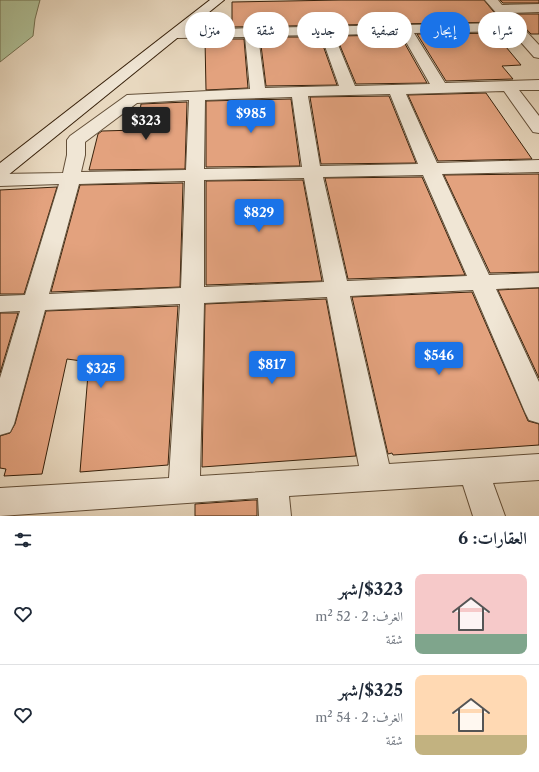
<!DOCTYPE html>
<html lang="ar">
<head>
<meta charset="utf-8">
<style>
  :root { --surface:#fff; --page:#f6f6f7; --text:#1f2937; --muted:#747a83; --line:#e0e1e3; --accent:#1a73e8 }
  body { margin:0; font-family:"Libre Caslon Text",Amiri,serif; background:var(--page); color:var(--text); direction:rtl; height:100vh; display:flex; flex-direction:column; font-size:15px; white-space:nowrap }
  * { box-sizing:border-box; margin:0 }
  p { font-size:13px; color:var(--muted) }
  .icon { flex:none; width:22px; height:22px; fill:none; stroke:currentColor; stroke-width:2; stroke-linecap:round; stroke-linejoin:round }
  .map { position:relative; height:516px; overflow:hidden; direction:ltr }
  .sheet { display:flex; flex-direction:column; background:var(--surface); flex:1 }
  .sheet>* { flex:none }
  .guide { position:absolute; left:12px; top:12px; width:515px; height:36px; direction:rtl; display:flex; gap:8px }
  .price { position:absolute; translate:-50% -34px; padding:0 9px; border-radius:4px; background:var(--accent); color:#fff; font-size:13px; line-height:26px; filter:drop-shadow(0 1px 2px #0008) }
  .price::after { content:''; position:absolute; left:50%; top:24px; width:12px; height:9px; margin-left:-6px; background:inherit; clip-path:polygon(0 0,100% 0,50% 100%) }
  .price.active { background:#222; color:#fff }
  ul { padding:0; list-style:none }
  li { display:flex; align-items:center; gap:12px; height:100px; padding:0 12px }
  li+li { border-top:1px solid var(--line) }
  li span { display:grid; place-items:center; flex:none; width:112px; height:80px; border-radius:8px; color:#555 }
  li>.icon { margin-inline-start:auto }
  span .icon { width:48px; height:48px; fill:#fffc; stroke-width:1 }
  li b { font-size:17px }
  h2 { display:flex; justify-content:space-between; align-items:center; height:48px; padding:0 12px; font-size:17px }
  .pill { padding:0 14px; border-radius:18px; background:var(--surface); box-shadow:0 2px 10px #0003; font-size:14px; line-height:36px }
  .pill.active { background:var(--accent); color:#fff }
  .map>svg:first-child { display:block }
</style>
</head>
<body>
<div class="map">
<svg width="539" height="516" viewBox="0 0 539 516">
  <rect width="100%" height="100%" fill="#e8d8bf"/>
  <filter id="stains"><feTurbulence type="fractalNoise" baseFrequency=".005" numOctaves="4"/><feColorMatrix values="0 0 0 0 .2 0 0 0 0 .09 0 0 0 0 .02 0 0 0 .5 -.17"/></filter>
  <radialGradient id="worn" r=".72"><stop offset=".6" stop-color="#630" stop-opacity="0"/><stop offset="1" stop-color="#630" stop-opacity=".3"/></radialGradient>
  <!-- green -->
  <path fill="#afc097" stroke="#737051" d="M 0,0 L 40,0 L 35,19 L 33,36 L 0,62 Z"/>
  <!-- building -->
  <g fill="#e3a27e" stroke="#37210b">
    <path d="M 341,0 L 484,0 L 502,22 L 232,27 L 232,2 Z"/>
    <path d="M 500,0 L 539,0 L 539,3 L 503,3 Z"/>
    <path d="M 512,14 L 539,14 L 539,34 L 531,34 Z"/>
    <path d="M 510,33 L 512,35 L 496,35 L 521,65 L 502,66 L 513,79 L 446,81 L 417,34 Z"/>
    <path d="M 400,35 L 427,83 L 356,84 L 336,36 Z"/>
    <path d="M 260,37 L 320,37 L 337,85 L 266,86 Z"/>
    <path d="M 232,39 L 244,39 L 248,88 L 206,90 L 205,40 Z"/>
    <path d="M 486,93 L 532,159 L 438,161 L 408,95 Z"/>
    <path d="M 389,96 L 416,163 L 321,164 L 310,97 Z"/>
    <path d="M 291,99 L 300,166 L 206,167 L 206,101 Z"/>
    <path d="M 187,102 L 185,169 L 89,170 L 98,134 L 102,131 L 137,130 L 141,104 Z"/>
    <path d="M 539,174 L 539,272 L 490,273 L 444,175 Z"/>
    <path d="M 422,177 L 465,275 L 348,279 L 325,178 Z"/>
    <path d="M 303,180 L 322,281 L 206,285 L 206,181 Z"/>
    <path d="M 183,183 L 180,287 L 51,292 L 80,185 Z"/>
    <path d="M 57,187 L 24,294 L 0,294 L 0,190 Z"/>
    <path d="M 539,288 L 539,378 L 498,290 Z"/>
    <path d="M 472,292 L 528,421 L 539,424 L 539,445 L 393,455 L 392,453 L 388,454 L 352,297 Z"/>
    <path d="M 326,299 L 356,456 L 202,467 L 205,304 Z"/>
    <path d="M 178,306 L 168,465 L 80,472 L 89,362 L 67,359 L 42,474 L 4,476 L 6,469 L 0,468 L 0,436 L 10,433 L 15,424 L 46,311 Z"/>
    <path d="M 0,313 L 18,313 L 0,373 Z"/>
    <path d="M 253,500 L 257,500 L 257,516 L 195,516 L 195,504 Z"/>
  </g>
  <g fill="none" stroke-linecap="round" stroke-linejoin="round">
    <defs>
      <path id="street" d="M 485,0 L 498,0 L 502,5 L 539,4 L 539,12 L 509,13 L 539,45 L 539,58 L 534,57 L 511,31 L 414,33 L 445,83 L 539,80 L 539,90 L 519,90 L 539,116 L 539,133 L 533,132 L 504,91 L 406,94 L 437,163 L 539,160 L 539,172 L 442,174 L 489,275 L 539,273 L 539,287 L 496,289 L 539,382 L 539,423 L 529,420 L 525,412 L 473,290 L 350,296 L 389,464 L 539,454 L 539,480 L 493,483 L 505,516 L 473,516 L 463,485 L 289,496 L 291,516 L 259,516 L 258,498 L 0,516 L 0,488 L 169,478 L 180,304 L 45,310 L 14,424 L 10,432 L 0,435 L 0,378 L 20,311 L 0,312 L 0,296 L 25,295 L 59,184 L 0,186 L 0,174 L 63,173 L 67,155 L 67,140 L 70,136 L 127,95 L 250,89 L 245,37 L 177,38 L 172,37 L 170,34 L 172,31 L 251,28 L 505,23 ZM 401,33 L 430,84 L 355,86 L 334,35 ZM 321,35 L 339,86 L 265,88 L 258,36 ZM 390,94 L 418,164 L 320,166 L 308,96 ZM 292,97 L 302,167 L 204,169 L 205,100 ZM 189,100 L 186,170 L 81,172 L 85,155 L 85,142 L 137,103 ZM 423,175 L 467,276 L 347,281 L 323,177 ZM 304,178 L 324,282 L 204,287 L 204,180 ZM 185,181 L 181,288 L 49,294 L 79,184 ZM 327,297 L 359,466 L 200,476 L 204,303 Z"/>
      <path id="secondary" d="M 210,0 L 224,0 L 7,176 L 0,178 L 0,163 Z"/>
    </defs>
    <!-- street casing -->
    <use href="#street" stroke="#634f38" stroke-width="2"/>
    <!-- secondary casing -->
    <use href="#secondary" stroke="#37210b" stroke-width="2"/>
    <!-- street -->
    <use href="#street" fill="#f0e6d5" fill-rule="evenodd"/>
    <!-- secondary -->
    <use href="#secondary" fill="#f0e6d5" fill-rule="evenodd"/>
  </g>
  <rect width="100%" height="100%" filter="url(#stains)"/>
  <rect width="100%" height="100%" fill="url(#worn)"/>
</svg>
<b class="price" style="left:251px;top:134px">$985</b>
<b class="price active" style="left:146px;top:141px">$323</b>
<b class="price" style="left:259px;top:233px">$829</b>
<b class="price" style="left:439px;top:376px">$546</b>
<b class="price" style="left:272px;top:385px">$817</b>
<b class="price" style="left:101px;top:389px">$325</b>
<div class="guide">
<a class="pill">شراء</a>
<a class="pill active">إيجار</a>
<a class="pill">تصفية</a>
<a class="pill">جديد</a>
<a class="pill">شقة</a>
<a class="pill">منزل</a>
</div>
</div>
<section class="sheet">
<h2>العقارات: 6<svg class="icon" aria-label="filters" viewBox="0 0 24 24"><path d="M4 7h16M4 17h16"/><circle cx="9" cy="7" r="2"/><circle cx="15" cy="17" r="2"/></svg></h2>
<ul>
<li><span style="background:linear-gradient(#f6c9c9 75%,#7fa58c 0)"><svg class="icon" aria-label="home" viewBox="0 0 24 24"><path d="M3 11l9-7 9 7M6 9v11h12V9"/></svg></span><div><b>$323/شهر</b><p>الغرف: 2 · 52 m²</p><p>شقة</p></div><svg class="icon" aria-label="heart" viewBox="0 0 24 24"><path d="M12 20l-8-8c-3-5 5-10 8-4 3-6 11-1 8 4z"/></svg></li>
<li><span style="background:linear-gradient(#ffd9b3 75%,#c2b280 0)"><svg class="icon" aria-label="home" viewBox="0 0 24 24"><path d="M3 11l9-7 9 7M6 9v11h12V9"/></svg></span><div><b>$325/شهر</b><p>الغرف: 2 · 54 m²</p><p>شقة</p></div><svg class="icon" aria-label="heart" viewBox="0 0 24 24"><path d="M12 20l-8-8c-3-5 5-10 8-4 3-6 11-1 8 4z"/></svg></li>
</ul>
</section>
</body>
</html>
